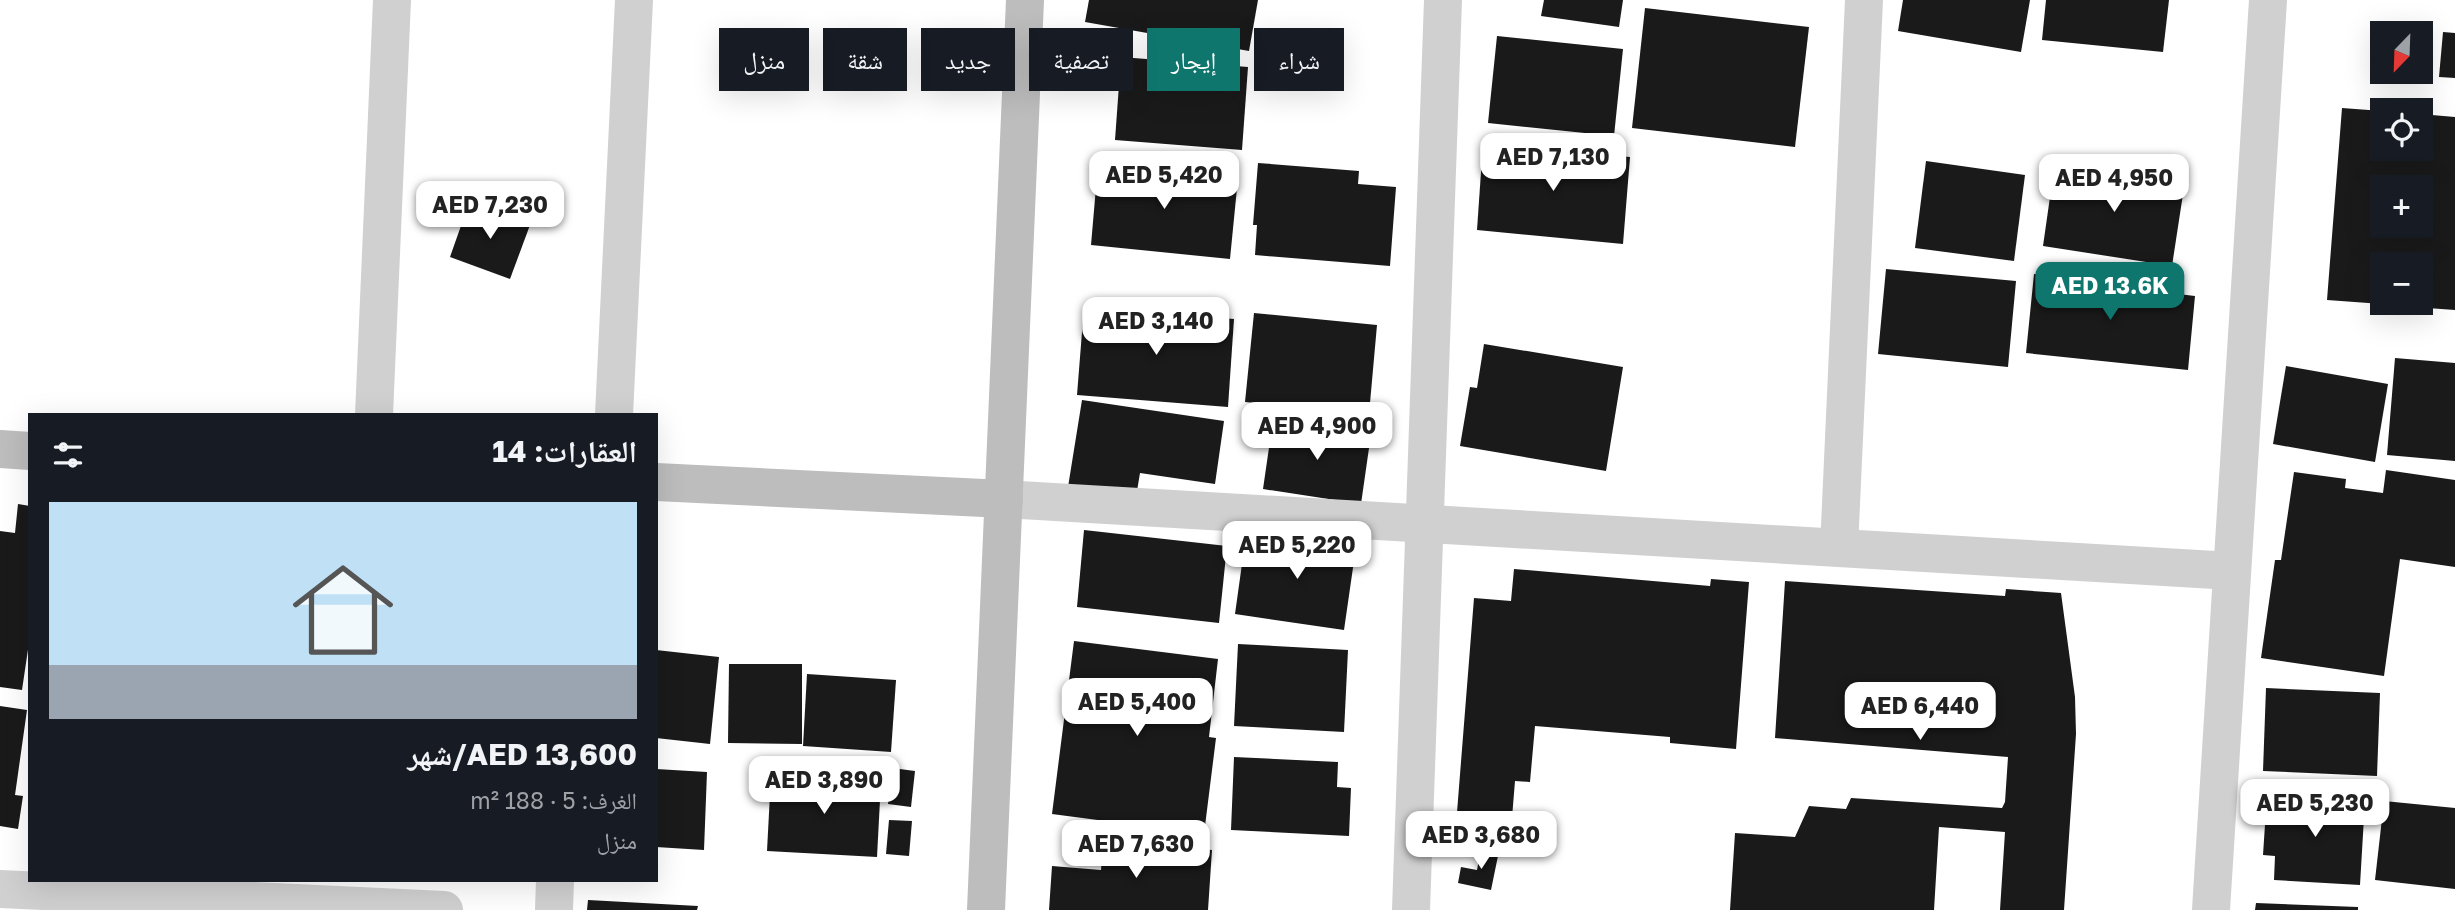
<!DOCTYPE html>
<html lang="ar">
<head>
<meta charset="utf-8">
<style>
  :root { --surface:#171b24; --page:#242831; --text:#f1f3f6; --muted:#9ea1a6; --accent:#0f766e }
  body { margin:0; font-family:"Golos Text","Noto Naskh Arabic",sans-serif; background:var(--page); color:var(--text); direction:rtl; height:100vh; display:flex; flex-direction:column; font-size:26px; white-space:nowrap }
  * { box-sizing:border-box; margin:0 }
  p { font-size:23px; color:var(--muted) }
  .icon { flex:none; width:38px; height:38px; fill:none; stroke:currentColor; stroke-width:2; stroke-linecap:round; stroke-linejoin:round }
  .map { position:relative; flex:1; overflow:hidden; direction:ltr }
  .panel { position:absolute; left:28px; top:413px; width:630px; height:469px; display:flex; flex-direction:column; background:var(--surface); border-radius:0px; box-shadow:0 7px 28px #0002; direction:rtl }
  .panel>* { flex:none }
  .guide { position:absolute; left:679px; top:28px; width:665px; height:63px; direction:rtl; display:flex; gap:14px }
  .needle { width:46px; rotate:203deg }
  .controls { position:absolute; left:2370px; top:21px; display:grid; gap:14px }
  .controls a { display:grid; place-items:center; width:63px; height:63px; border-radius:0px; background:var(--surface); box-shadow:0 7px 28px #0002; font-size:35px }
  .price { position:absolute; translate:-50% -60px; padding:0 16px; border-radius:14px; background:#fff; color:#222; font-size:23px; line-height:46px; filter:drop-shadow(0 2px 4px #0008) }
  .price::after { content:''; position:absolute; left:50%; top:42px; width:21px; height:16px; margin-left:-10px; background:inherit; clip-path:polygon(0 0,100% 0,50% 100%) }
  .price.active { background:var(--accent); color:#fff }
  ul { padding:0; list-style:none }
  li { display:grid; align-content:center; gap:14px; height:371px; padding:0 21px }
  li span { display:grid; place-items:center; height:217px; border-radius:0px; color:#555 }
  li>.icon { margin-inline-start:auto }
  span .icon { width:126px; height:126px; fill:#fffc; stroke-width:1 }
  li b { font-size:30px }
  h2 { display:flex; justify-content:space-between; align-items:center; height:84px; padding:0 21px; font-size:30px }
  .tag { padding:0 24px; border-radius:0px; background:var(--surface); box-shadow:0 7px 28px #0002; font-size:24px; line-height:63px }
  .tag.active { background:var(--accent); color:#fff }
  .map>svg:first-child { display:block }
</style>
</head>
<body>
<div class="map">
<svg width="2455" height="910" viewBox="0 0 2455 910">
  <rect width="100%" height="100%" fill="#fff"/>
  <!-- building -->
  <g fill="#1a1a1a" fill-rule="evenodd">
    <path d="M 1089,0 L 1258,0 L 1249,51 L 1085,22 Z"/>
    <path d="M 1544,0 L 1623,0 L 1619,27 L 1541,16 Z"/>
    <path d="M 1903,0 L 2030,0 L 2021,52 L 1898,31 Z"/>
    <path d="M 2046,0 L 2169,0 L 2163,52 L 2042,40 Z"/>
    <path d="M 1645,8 L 1809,27 L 1795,147 L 1632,128 Z"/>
    <path d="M 2443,32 L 2455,33 L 2455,78 L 2439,77 Z"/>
    <path d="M 1497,36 L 1623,49 L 1614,136 L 1488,123 Z"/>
    <path d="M 1121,57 L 1248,67 L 1242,150 L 1115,140 Z"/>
    <path d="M 2342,108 L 2382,111 L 2382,149 L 2420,149 L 2420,114 L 2455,117 L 2455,310 L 2386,305 L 2386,303 L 2420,303 L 2420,264 L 2382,264 L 2382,304 L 2327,300 ZM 2382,187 L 2420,187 L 2420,226 L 2382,226 Z"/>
    <path d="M 1483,143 L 1630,157 L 1623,244 L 1477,230 Z"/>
    <path d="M 1926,161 L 2025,175 L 2014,261 L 1915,248 Z"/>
    <path d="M 2055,162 L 2185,181 L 2172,266 L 2043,246 Z"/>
    <path d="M 1258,163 L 1359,171 L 1358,184 L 1396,187 L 1390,266 L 1255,255 L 1257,225 L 1253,225 Z"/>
    <path d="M 1098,164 L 1238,178 L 1230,259 L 1091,245 Z"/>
    <path d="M 469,203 L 530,225 L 510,279 L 450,257 Z"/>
    <path d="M 1886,269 L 2016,281 L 2008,367 L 1878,354 Z"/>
    <path d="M 2034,274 L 2153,286 L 2153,291 L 2195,296 L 2188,370 L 2026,353 Z"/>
    <path d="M 1084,307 L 1234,319 L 1228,407 L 1077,395 Z"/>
    <path d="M 1254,313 L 1377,325 L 1369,414 L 1245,402 Z"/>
    <path d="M 1484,344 L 1623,367 L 1606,471 L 1460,446 L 1470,387 L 1477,388 Z"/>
    <path d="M 2395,358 L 2455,363 L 2455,461 L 2387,455 Z"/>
    <path d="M 2286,366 L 2388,384 L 2375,462 L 2273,444 Z"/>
    <path d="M 1082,400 L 1224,421 L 1215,484 L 1140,473 L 1136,497 L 1068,487 Z"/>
    <path d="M 1273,420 L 1371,434 L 1361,504 L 1263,489 Z"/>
    <path d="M 2386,470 L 2455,480 L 2455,567 L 2400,559 L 2384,676 L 2261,658 L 2275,560 L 2281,560 L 2294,472 L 2346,479 L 2345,488 L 2383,493 Z"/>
    <path d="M 18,504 L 30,506 L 30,636 L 22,690 L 0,687 L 0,531 L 15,533 Z"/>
    <path d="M 1084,530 L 1227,546 L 1219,623 L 1077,607 Z"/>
    <path d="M 1319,534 L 1357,540 L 1344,630 L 1235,614 L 1246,535 L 1317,545 Z"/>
    <path d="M 1514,569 L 1710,586 L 1711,579 L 1749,582 L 1736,749 L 1670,743 L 1670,737 L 1535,726 L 1530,782 L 1515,781 L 1511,830 L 1456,825 L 1474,598 L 1511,601 Z"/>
    <path d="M 1785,581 L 2005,596 L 2006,589 L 2061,593 L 2075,697 L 2076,734 L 2064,910 L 2000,910 L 2005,832 L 1939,827 L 1934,910 L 1730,910 L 1735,833 L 1795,837 L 1809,806 L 1846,809 L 1851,798 L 2002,808 L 2005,802 L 2008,757 L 1775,738 Z"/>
    <path d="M 1074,641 L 1218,659 L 1209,737 L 1216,738 L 1204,834 L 1052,814 Z"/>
    <path d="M 1238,644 L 1348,650 L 1344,732 L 1234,726 Z"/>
    <path d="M 656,650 L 719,657 L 710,744 L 656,738 Z"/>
    <path d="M 729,664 L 802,664 L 802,744 L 728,743 Z"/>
    <path d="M 807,674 L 896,680 L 891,752 L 803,746 Z"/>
    <path d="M 2266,688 L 2380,693 L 2377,776 L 2263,771 Z"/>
    <path d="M 0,706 L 27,710 L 15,795 L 23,796 L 18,829 L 0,826 Z"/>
    <path d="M 1234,757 L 1338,762 L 1337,787 L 1351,788 L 1349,836 L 1231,830 Z"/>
    <path d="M 892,768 L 915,771 L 911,807 L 888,804 Z"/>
    <path d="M 656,769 L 707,772 L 704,850 L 656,847 Z"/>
    <path d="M 771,775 L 881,781 L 877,857 L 767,851 Z"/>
    <path d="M 2267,794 L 2365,800 L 2360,885 L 2274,880 L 2275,856 L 2263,855 Z"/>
    <path d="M 2384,801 L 2455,808 L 2455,889 L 2375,880 Z"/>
    <path d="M 889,820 L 912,821 L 909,856 L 886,854 Z"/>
    <path d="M 1103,842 L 1212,850 L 1208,910 L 1049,910 L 1052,866 L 1101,870 Z"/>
    <path d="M 1481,848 L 1499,851 L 1491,890 L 1458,883 L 1461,867 L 1477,870 Z"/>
    <path d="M 588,900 L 698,906 L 697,910 L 587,910 Z"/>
    <path d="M 2256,903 L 2358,907 L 2358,910 L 2255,910 Z"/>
  </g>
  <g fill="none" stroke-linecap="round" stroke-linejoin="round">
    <!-- street -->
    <g stroke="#d0d0d0" stroke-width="38">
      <path d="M 374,415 L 392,0"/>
      <path d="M 614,415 L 634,0"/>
      <path d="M 1004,499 L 2232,571"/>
      <path d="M 1839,548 L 1864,0"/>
      <path d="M 0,889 L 444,910"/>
      <path d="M 554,910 L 555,880"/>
      <path d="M 1411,910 L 1443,0"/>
      <path d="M 2211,910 L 2268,0"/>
    </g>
    <!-- secondary -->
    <g stroke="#bdbdbd" stroke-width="38">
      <path d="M 0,449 L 30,451"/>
      <path d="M 656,482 L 1004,499"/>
      <path d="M 986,910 L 1025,0"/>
    </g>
  </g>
</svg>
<div class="controls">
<a><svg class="needle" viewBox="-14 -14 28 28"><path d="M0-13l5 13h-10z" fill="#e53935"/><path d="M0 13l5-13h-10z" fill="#9ea1a6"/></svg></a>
<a><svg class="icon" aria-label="locate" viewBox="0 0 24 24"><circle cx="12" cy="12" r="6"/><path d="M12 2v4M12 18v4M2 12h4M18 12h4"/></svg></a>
<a>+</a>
<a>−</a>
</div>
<b class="price" style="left:1553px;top:193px">AED 7,130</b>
<b class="price" style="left:1164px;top:211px">AED 5,420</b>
<b class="price" style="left:2114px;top:214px">AED 4,950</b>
<b class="price" style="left:490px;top:241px">AED 7,230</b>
<b class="price active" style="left:2110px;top:322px">AED 13.6K</b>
<b class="price" style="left:1156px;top:357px">AED 3,140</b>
<b class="price" style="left:1317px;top:462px">AED 4,900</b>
<b class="price" style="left:1297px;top:581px">AED 5,220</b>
<b class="price" style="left:1137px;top:738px">AED 5,400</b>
<b class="price" style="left:1920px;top:742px">AED 6,440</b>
<b class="price" style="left:824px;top:816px">AED 3,890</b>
<b class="price" style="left:2315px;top:839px">AED 5,230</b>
<b class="price" style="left:1481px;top:871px">AED 3,680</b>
<b class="price" style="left:1136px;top:880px">AED 7,630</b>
<div class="guide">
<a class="tag">شراء</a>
<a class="tag active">إيجار</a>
<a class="tag">تصفية</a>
<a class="tag">جديد</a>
<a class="tag">شقة</a>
<a class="tag">منزل</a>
</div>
<section class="panel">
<h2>العقارات: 14<svg class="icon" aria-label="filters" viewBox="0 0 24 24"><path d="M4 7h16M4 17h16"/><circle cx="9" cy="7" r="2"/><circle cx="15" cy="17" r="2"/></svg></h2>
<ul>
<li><span style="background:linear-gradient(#bfe0f5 75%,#9aa5b1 0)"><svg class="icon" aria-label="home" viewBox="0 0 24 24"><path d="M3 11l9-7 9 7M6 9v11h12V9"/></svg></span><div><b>AED 13,600/شهر</b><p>الغرف: 5 · 188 m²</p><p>منزل</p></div></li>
</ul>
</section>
</div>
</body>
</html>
